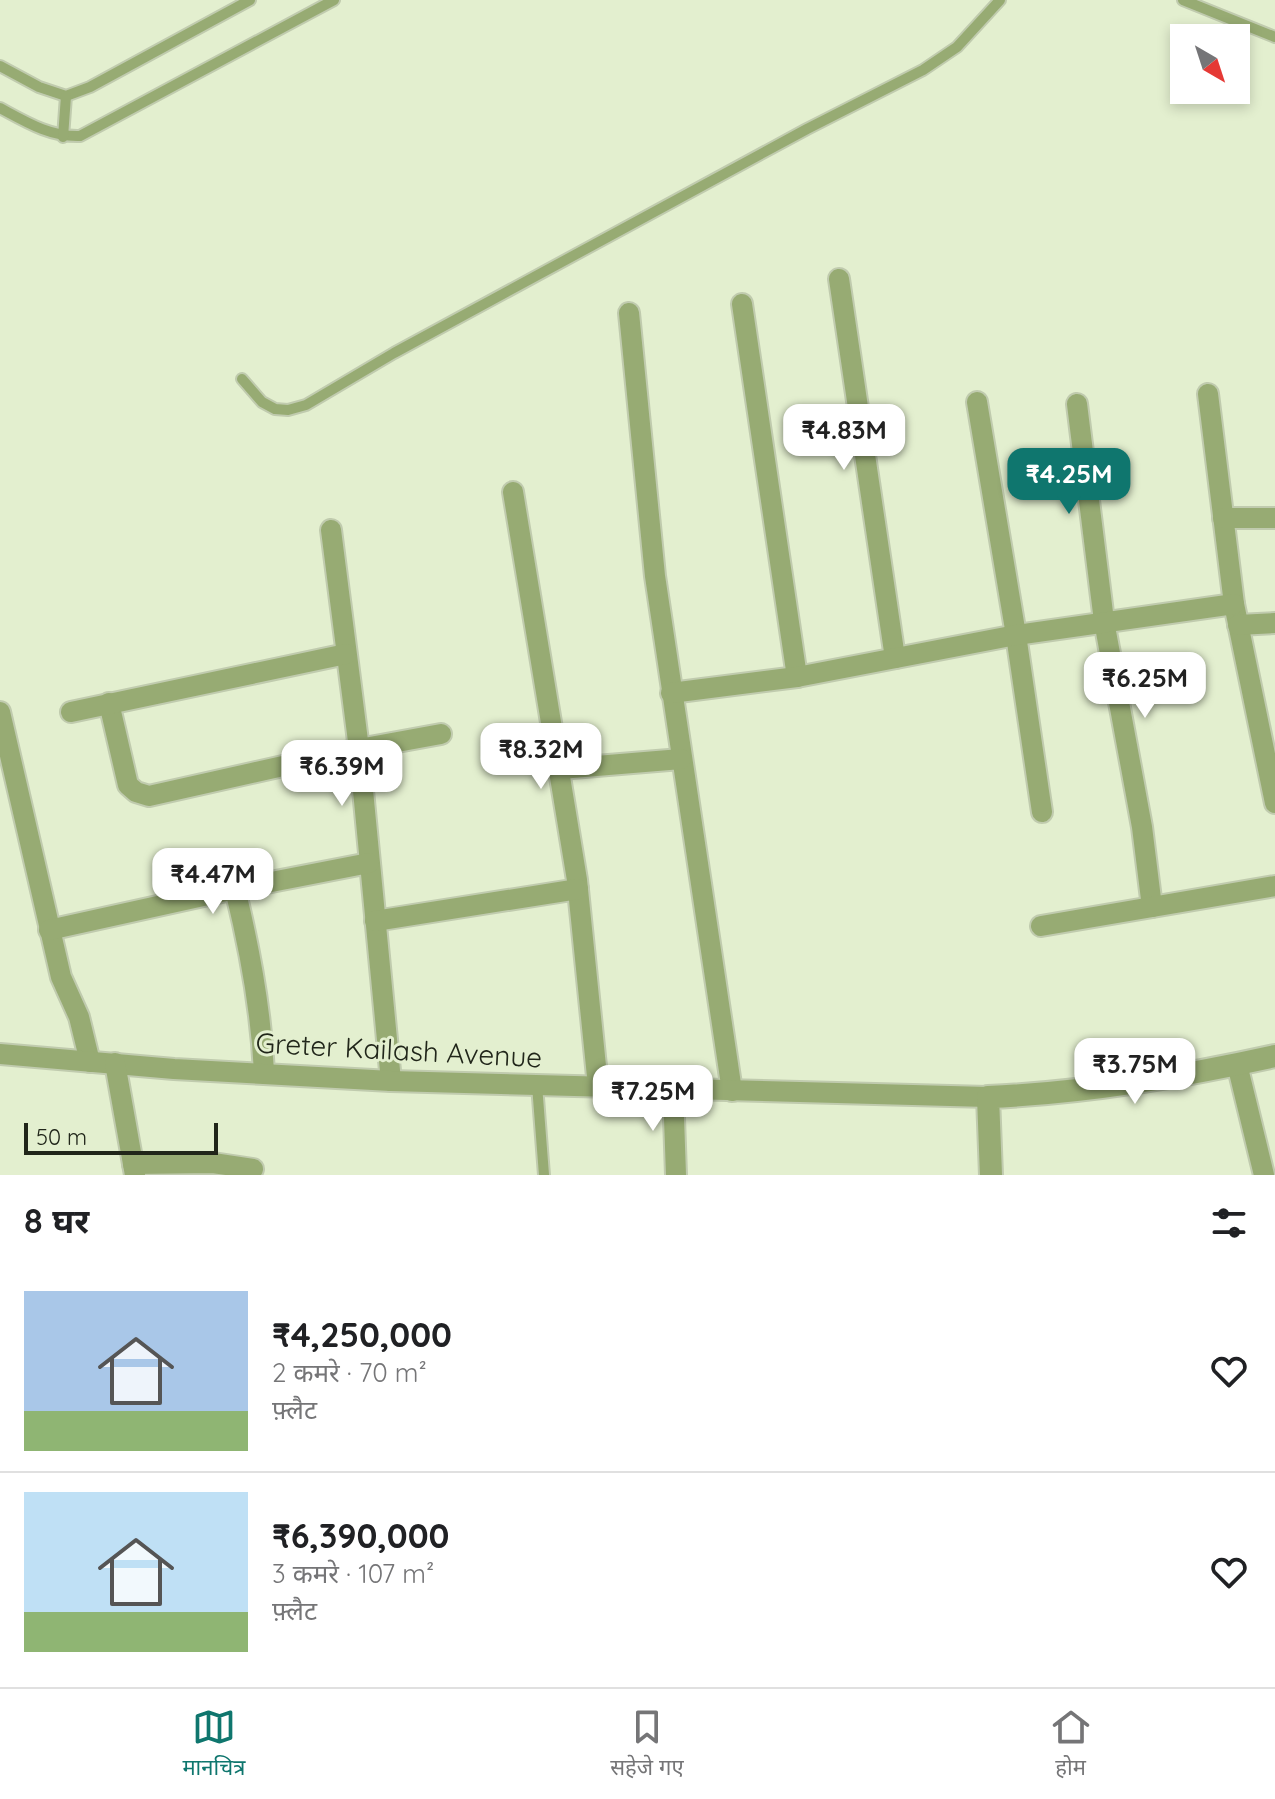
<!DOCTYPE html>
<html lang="hi">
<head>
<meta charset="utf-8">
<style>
  :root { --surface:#fff; --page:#f2f2f2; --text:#202124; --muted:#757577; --line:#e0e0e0; --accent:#0f766e }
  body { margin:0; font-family:Quicksand,"Noto Sans Devanagari",sans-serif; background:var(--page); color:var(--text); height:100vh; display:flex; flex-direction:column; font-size:30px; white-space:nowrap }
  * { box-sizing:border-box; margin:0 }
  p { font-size:26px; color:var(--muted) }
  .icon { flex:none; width:44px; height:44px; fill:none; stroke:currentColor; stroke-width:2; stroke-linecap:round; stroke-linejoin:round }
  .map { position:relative; height:1175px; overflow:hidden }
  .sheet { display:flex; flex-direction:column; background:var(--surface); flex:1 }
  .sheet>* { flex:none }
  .needle { width:52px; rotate:141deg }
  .buttons { position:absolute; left:1170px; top:24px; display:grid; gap:16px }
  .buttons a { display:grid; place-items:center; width:80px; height:80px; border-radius:0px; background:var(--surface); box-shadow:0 4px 12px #0003; font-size:40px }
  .scale { position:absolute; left:24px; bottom:20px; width:194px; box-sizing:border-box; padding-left:8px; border:4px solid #21261a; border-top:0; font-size:22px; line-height:28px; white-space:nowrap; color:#21261a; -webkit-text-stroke:6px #e3efcf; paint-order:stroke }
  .price { position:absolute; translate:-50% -68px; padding:0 18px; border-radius:16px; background:#fff; color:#222; font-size:26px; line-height:52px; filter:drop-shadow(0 2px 4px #0008) }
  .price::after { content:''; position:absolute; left:50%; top:48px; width:24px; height:18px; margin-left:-12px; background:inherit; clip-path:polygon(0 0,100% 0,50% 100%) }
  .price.current { background:var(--accent); color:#fff }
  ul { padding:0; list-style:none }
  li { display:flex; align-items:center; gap:24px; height:200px; padding:0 24px }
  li+li { border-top:2px solid var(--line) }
  li span { display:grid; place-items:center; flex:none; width:224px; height:160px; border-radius:0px; color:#555 }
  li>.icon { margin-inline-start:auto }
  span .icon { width:96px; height:96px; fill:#fffc; stroke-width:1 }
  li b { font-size:34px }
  h2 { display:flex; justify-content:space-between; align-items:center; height:96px; padding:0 24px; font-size:34px }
  .tab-bar { display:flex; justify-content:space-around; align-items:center; height:112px; border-top:2px solid var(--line); background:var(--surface); font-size:22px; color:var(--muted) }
  .tab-bar a { display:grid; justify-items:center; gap:4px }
  .tab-bar .current { color:var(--accent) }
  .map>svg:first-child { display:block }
</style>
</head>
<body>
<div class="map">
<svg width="1275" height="1175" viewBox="0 0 1275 1175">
  <rect width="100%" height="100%" fill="#e3efcf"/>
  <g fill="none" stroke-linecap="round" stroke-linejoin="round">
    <defs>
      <g id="service">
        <path d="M 1183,0 L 1275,37"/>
        <path d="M 0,66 L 39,87 L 66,96 L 90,87 L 250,0"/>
        <path d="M 0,108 C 26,122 50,137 80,136 L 334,0"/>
        <path d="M 63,137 L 66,96"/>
        <path d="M 242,379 L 262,402 L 275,409 L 288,410 L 306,405 L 394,353 L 807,129 L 923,70 L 957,47 L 1000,0"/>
        <path d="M 537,1085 L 544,1175"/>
      </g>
      <g id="minor">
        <path d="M 839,279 L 895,658"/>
        <path d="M 742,304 L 797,677"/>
        <path d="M 629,313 L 655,576 L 732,1091"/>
        <path d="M 1208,394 L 1234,604 L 1275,803"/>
        <path d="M 977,402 L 1016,635 L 1042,812"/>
        <path d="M 1077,404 L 1104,621 L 1142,827 L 1152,907"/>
        <path d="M 513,492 L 577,880 L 598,1086"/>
        <path d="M 1223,518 L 1275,518"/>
        <path d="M 331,530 L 359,749 L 391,1081"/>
        <path d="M 1238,625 L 1275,623"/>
        <path d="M 671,693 L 797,677 L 1016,635 L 1234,604"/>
        <path d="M 109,703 L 128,785 L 136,792 L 149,796 L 359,749 L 441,734"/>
        <path d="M 0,712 L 61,977 L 79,1017 L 90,1062"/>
        <path d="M 71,712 L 346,654"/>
        <path d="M 560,769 L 681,759"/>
        <path d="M 235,889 C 250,950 261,1010 264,1072"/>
        <path d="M 375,921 L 578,889"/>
        <path d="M 1041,926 L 1275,886"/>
        <path d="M 49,930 L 235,889 L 369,863"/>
        <path d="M 0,1054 L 174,1069 L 391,1081 L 988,1097"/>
        <path d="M 115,1063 L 135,1175"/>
        <path d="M 1237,1064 L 1264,1175"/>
        <path d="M 673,1089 L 676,1175"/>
        <path d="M 133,1164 L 213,1163 L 253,1169"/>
      </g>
      <path id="tertiary" d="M 991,1175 L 988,1097 C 1085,1093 1180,1077 1275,1056"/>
    </defs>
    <!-- service casing -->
    <use href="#service" stroke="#c0cbae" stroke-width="14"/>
    <!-- minor casing -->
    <use href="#minor" stroke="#c0cbae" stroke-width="24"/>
    <!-- tertiary casing -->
    <use href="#tertiary" stroke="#c0cbae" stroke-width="26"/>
    <!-- service -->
    <use href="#service" stroke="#97ab73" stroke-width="10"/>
    <!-- minor -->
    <use href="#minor" stroke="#97ab73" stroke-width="20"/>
    <!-- tertiary -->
    <use href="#tertiary" stroke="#97ab73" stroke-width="22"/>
  </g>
  <g text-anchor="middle" stroke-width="6" stroke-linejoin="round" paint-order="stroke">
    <!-- street labels -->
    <g font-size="28" fill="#21261a" stroke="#e3efcf">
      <text transform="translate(399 1050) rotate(3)" y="10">Greter Kailash Avenue</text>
    </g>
  </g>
</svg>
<div class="buttons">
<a><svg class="needle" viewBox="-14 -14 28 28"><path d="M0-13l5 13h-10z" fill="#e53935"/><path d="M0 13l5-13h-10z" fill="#757577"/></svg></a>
</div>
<div class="scale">50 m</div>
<b class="price" style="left:844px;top:472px">₹4.83M</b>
<b class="price current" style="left:1069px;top:516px">₹4.25M</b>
<b class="price" style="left:1145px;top:720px">₹6.25M</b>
<b class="price" style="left:541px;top:791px">₹8.32M</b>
<b class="price" style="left:342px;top:808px">₹6.39M</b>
<b class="price" style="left:213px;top:916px">₹4.47M</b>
<b class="price" style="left:1135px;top:1106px">₹3.75M</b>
<b class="price" style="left:653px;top:1133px">₹7.25M</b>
</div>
<section class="sheet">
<h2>8 घर<svg class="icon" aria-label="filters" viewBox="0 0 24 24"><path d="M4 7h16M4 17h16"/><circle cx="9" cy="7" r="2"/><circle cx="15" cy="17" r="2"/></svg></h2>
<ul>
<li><span style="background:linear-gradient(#a9c7e8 75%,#8fb573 0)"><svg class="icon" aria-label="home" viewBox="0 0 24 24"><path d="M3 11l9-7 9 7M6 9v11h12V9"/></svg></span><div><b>₹4,250,000</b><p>2 कमरे · 70 m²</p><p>फ़्लैट</p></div><svg class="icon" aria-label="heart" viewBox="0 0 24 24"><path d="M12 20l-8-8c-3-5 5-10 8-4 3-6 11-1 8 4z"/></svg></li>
<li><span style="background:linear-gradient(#bfe0f5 75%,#8fb573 0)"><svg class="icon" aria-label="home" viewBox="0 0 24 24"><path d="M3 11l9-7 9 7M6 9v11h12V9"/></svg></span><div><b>₹6,390,000</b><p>3 कमरे · 107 m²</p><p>फ़्लैट</p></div><svg class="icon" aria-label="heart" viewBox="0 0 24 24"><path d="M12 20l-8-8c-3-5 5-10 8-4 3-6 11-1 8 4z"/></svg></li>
</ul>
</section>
<nav class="tab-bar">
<a class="current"><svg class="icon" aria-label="map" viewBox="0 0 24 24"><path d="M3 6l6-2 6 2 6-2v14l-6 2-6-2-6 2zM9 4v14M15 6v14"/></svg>मानचित्र</a>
<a><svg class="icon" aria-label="saved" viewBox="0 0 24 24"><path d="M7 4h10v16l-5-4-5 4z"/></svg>सहेजे गए</a>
<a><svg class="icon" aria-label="home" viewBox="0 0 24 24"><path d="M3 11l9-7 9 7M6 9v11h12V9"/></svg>होम</a>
</nav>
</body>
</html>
